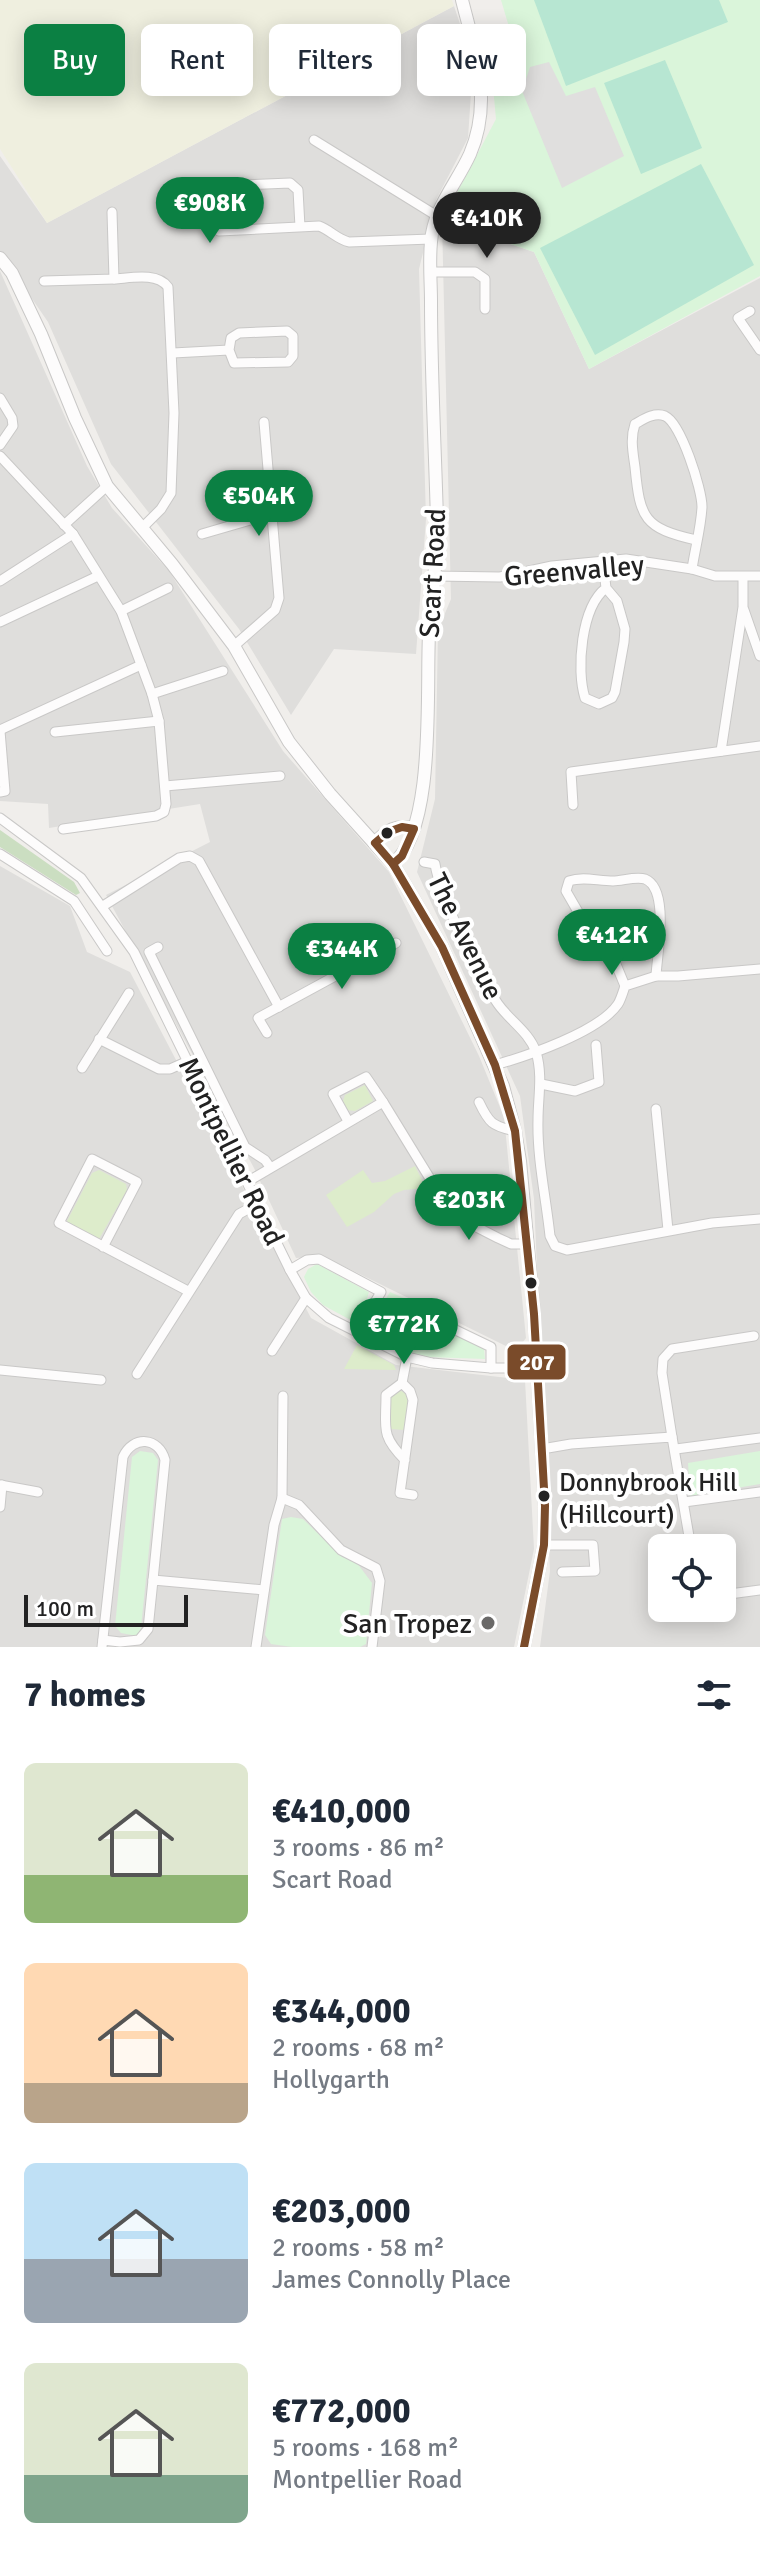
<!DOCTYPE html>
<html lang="en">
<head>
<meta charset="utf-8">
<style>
  :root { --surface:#fff; --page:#f6f6f7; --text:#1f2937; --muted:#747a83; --accent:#0b8043 }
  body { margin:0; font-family:Signika,sans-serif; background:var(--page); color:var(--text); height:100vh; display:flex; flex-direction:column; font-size:30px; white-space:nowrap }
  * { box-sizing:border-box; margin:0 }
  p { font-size:26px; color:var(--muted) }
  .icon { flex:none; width:44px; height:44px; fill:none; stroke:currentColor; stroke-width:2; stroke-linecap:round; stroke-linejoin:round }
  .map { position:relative; height:1647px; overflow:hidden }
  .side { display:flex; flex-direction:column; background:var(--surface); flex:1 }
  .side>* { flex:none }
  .guide { position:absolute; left:24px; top:24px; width:712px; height:72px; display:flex; gap:16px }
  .fabs { position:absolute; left:648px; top:1534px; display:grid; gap:16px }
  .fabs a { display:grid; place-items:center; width:88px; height:88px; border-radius:12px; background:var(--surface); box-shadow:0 4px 20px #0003; font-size:40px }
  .scale { position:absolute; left:24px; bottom:20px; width:164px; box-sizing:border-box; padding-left:8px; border:4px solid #222; border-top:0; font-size:22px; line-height:28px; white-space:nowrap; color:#222; -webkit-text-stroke:6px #fff; paint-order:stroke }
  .price { position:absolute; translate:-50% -68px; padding:0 18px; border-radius:28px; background:var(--accent); color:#fff; font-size:26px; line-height:52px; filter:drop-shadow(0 2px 4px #0008) }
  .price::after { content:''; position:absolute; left:50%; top:48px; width:24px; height:18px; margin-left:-12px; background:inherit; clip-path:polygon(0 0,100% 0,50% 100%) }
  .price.current { background:#222; color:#fff }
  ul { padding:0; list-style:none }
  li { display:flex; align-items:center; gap:24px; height:200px; padding:0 24px }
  li span { display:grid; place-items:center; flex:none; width:224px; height:160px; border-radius:12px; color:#555 }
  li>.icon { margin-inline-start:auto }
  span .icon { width:96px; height:96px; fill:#fffc; stroke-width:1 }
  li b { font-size:34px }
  h2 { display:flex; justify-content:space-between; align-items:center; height:96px; padding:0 24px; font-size:34px }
  .tag { padding:0 28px; border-radius:12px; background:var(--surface); box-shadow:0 4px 20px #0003; font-size:28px; line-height:72px }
  .tag.current { background:var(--accent); color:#fff }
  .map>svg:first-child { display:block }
</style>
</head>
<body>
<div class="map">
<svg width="760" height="1647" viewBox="0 0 760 1647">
  <rect width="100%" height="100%" fill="#f0eeeb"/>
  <!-- residential -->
  <g fill="#dfdedc" fill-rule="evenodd">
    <path d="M 454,6 L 473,63 L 468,138 L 436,200 L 419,269 L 426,519 L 416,654 L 334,649 L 291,715 L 239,629 L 111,464 L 48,322 L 0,252 L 0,156 L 47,223 Z"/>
    <path d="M 442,221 L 534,252 L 589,369 L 760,278 L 760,1647 L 540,1647 L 550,1571 L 534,1199 L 520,1096 L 417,872 L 435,799 L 438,630 L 451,599 ZM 662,1548 L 722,1548 L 722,1608 L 662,1608 Z"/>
    <path d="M 0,271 L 87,466 L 112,508 L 169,571 L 283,751 L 389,872 L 479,1056 L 504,1117 L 526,1338 L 516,1351 L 323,1256 L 296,1258 L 254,1168 L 106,895 L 210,842 L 200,804 L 49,828 L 48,804 L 0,801 Z"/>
    <path d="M 0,866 L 70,906 L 87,952 L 130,972 L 311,1318 L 396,1365 L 525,1380 L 534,1549 L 514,1647 L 0,1647 Z"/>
  </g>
  <!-- farmland -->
  <path fill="#efefdf" d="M 0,0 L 452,0 L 454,6 L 47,223 L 0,149 Z"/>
  <!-- grass -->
  <g fill="#ddeccb">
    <path d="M 365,1085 L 373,1101 L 355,1111 L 347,1110 L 342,1104 L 345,1095 Z"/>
    <path d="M 415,1166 L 426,1188 L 404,1190 L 394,1194 L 374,1212 L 347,1227 L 326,1195 L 363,1170 L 372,1183 L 385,1181 Z"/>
    <path d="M 99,1170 L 126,1184 L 127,1190 L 99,1239 L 94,1239 L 68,1225 L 67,1221 L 92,1173 Z"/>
    <path d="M 357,1345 L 394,1365 L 396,1370 L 344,1369 Z"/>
    <path d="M 401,1391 L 406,1393 L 408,1397 L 405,1430 L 390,1429 L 391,1397 L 395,1392 Z"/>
  </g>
  <!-- forest -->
  <path fill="#cbdec1" d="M 0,830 L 74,882 L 80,893 L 76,895 L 0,847 Z"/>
  <!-- park -->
  <g fill="#daf5da">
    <path d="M 501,0 L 760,0 L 760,276 L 589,369 L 534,252 L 442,221 L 496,119 L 492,76 L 521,67 Z"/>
    <path d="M 317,1264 L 369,1292 L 366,1302 L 380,1309 L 390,1292 L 408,1300 L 396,1317 L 408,1324 L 416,1316 L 484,1348 L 485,1359 L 428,1357 L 409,1352 L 323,1305 L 311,1292 L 304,1277 L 308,1269 Z"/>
    <path d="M 140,1451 L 153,1453 L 158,1460 L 141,1628 L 137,1636 L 121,1633 L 115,1626 L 132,1457 Z"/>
    <path d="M 760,1451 L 760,1484 L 690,1496 L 688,1463 Z"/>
    <path d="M 291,1517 L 303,1519 L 342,1557 L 357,1563 L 372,1583 L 366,1644 L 360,1647 L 292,1647 L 271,1644 L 265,1635 L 282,1519 Z"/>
  </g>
  <!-- pitch -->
  <g fill="#b7e6d2">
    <path d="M 534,0 L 719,0 L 728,22 L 566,86 Z"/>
    <path d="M 665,60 L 702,148 L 641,174 L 604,83 Z"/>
    <path d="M 701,164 L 754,265 L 595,355 L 540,248 Z"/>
  </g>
  <!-- parking -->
  <path fill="#e0dfde" d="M 549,62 L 566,96 L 595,87 L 624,156 L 562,188 L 522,91 L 530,67 Z"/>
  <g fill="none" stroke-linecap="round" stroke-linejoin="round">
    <defs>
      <g id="minor">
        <path d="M 314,140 L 437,216"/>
        <path d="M 300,227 L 298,190 L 290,183 L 217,186 L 210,192 L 210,226 L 219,231 L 319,226 C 330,230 337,239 349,242 L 431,239"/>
        <path d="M 431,272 L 475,272 L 485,279 L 485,309"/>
        <path d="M 114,279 C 131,278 157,272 168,287 L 174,413 L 171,493 L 161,509 L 142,528"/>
        <path d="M 44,281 L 114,279 L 112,212"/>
        <path d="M 750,311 L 738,318 L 760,350"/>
        <path d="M 173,353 L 229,350 L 231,338 L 239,333 L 287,331 L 293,336 L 293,356 L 288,362 L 234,363 L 229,350"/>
        <path d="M 0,398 L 12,418 L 13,426 L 0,445"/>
        <path d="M 0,456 L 73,534 L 121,611 L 152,694 L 159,721 L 166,804 L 164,812 L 156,816 L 63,829"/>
        <path d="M 64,525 L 107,486"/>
        <path d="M 202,534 L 274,513"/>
        <path d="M 603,562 L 606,588 L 617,601 L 625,629 L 624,642 L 615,692 L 612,698 L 599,704 L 585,698 C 576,670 581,607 606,588"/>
        <path d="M 692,569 C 695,549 701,527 702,507 C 702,489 681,423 665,416 C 654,412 644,419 635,424 C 630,439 633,452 635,467 C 640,519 644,528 696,540"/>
        <path d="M 434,576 L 500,577 L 552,566 L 626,559 L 692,569 L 715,576 L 760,576"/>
        <path d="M 0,581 L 73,534"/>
        <path d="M 744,610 L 760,656"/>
        <path d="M 121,611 L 168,588"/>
        <path d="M 0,622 L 98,576"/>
        <path d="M 234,646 L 275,610 L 279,598 L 264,422"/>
        <path d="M 152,694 L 223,671"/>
        <path d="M 0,730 L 141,665"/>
        <path d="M 0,731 L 5,791 L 0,792"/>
        <path d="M 55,732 L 159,721"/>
        <path d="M 721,751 L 743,607 L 743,577"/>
        <path d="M 165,786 L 280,776"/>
        <path d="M 573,805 L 571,772 L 760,746"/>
        <path d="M 0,818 L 81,878 L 134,952 L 290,1270 L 306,1298 L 329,1318 L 407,1357 L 432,1363 L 491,1368 L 538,1368"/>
        <path d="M 0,854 L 74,901 L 107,951"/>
        <path d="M 424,862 L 435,864 C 440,896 479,977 498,1004 C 510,1021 529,1032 536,1052 C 543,1075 538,1097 538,1120 C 537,1158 546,1198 550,1236 L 555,1246 L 567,1250 L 712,1223 L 760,1219"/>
        <path d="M 103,906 L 179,858 L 190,856 L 199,861 L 279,1007"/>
        <path d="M 158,947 L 149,952 L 245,1147 L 265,1160 L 270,1167"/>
        <path d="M 625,986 L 613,957 L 592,936 L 566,891 L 569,881 C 583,876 598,881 613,881 C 622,881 636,876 645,879 C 670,889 657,954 656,976"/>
        <path d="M 267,1033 L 258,1018 L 396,943"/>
        <path d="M 99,1039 L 159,1069 L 170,1069 L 188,1061"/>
        <path d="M 495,1065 C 527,1056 599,1032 618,1004 C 621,999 623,992 625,986 L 656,976 L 678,976 L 760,969"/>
        <path d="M 82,1068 L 129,993"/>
        <path d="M 541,1084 L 575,1091 L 599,1082 L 596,1045"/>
        <path d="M 479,1102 C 489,1123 492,1126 515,1131"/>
        <path d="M 656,1109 L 668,1230"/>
        <path d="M 348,1121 L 333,1094 L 366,1077 L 383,1102"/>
        <path d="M 247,1182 L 383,1102 L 429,1177"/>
        <path d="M 420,1198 L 498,1238 L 511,1244 L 528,1244"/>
        <path d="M 103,1247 L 137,1182 L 92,1159 L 59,1223 L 188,1291"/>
        <path d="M 290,1270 L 307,1260 L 319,1259 L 381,1292 L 372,1307"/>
        <path d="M 405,1321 L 412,1309 L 491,1347 L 491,1368"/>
        <path d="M 272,1351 L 306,1298"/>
        <path d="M 0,1370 L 101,1380"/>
        <path d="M 137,1374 L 239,1214 L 257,1204"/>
        <path d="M 402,1383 L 407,1357"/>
        <path d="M 672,1437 L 662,1373 L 663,1359 L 672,1349 L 754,1336"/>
        <path d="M 542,1449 L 571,1444 L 672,1437 L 691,1548"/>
        <path d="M 676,1449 L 760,1438"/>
        <path d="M 405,1460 C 380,1435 386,1428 386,1395 L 402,1383 L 410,1391 L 413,1400 L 400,1493 L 413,1495"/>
        <path d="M 0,1485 L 38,1492"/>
        <path d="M 282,1498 L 299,1505 L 341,1550 L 376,1568 L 380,1581 L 372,1647"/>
        <path d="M 684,1502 L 760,1492"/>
        <path d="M 0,1507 L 2,1485"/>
        <path d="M 544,1545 L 593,1545 L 595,1571 L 562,1572"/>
        <path d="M 722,1595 L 760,1590"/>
        <path d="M 103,1640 L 120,1642 L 139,1640 L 148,1629 L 153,1580 L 264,1590"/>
        <path d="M 102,1647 L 123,1457 C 133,1435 159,1437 165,1460 L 153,1580"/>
        <path d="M 256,1647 L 274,1525 L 282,1498 L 283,1396"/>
      </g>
      <g id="tertiary">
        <path d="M 0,258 L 12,273 L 41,334 L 75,418 L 107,486 L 172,564 L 234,646 L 289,742 L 330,794 L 393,864 L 442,947 L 503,1086 L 515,1131 L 520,1161 L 534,1314 L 545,1506 L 544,1545 L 524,1647"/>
        <path d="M 375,843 C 386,831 397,823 414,829"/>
        <path d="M 393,864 C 436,828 426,690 429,635 C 431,597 438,559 437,520 C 435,448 431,375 431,302 C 431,282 429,262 431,242 C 433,209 457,183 470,154 C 493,101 475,52 462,0"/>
      </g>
    </defs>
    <!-- minor casing -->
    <use href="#minor" stroke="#c9c8c7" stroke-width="11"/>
    <!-- tertiary casing -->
    <use href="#tertiary" stroke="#c9c8c7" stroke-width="14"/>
    <!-- minor -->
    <use href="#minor" stroke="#fdfcfc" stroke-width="9"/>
    <!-- tertiary -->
    <use href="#tertiary" stroke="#fdfcfc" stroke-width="12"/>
    <defs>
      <g id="bus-1">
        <path d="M 402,827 L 414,829 L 402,856 L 393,864 L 375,843 L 388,832 Z"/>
        <path d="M 393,864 L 442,947 L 495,1065 L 515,1131 L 534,1314 L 545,1506 L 544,1545 L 524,1647"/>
      </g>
    </defs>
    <!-- bus-1 casing -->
    <use href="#bus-1" stroke="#fff" stroke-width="14"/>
    <!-- bus-1 -->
    <use href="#bus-1" stroke="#7a4b2a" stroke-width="8"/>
  </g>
  <!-- markers -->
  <g fill="#222" stroke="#fff" stroke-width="3">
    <circle cx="387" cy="833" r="7"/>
    <circle cx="531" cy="1283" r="7"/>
    <circle cx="544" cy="1496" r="7"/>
  </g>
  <circle fill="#6a6968" stroke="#fff" stroke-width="3" cx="488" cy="1623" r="8"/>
  <g text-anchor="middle" stroke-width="8" stroke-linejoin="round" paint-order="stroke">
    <!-- bus labels -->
    <g font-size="26" fill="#222" stroke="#fff" text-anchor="start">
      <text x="559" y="1491">Donnybrook Hill<tspan x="559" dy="32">(Hillcourt)</tspan></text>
    </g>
    <!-- street labels -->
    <g font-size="28" fill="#222" stroke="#fff">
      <text transform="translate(574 570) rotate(-5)" y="10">Greenvalley</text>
      <text transform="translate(432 573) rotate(-87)" y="10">Scart Road</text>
      <text transform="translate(466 936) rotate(64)" y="10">The Avenue</text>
      <text transform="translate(232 1151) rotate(64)" y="10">Montpellier Road</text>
    </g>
    <!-- poi labels -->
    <g font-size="28" fill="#222" stroke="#fff" text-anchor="end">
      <text x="472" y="1633">San Tropez</text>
    </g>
  </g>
  <rect stroke="#fff" stroke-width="3" x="506" y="1343" width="61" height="38" rx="8" fill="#7a4b2a"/>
  <g font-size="22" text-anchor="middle" font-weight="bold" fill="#fff">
    <text x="537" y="1370">207</text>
  </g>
</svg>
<div class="fabs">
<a><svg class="icon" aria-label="locate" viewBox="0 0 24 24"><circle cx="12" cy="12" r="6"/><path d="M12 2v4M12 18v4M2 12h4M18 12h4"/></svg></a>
</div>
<div class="scale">100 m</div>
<b class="price" style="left:210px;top:245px">€908K</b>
<b class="price current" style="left:487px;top:260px">€410K</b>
<b class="price" style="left:259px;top:538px">€504K</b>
<b class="price" style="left:612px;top:977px">€412K</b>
<b class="price" style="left:342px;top:991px">€344K</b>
<b class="price" style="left:469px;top:1242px">€203K</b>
<b class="price" style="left:404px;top:1366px">€772K</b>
<div class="guide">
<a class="tag current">Buy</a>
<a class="tag">Rent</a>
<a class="tag">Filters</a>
<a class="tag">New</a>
</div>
</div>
<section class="side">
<h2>7 homes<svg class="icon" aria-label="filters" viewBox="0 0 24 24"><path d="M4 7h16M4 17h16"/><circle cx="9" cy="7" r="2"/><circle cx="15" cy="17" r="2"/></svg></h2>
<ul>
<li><span style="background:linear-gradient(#dfe7d0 70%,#8fb573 0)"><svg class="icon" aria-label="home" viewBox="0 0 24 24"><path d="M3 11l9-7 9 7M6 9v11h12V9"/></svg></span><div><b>€410,000</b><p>3 rooms · 86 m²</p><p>Scart Road</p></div></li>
<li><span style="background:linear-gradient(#ffd9b3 75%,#b9a48a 0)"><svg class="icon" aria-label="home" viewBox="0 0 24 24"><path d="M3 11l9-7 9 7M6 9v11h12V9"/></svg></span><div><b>€344,000</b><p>2 rooms · 68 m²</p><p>Hollygarth</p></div></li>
<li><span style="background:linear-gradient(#bfe0f5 60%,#9aa5b1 0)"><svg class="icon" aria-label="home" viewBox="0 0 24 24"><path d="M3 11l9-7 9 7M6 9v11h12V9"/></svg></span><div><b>€203,000</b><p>2 rooms · 58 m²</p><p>James Connolly Place</p></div></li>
<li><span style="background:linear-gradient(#dfe7d0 70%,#7fa58c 0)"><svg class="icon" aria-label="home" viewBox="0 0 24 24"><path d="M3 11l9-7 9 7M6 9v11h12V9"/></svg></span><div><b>€772,000</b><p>5 rooms · 168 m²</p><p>Montpellier Road</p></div></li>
</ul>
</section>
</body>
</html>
